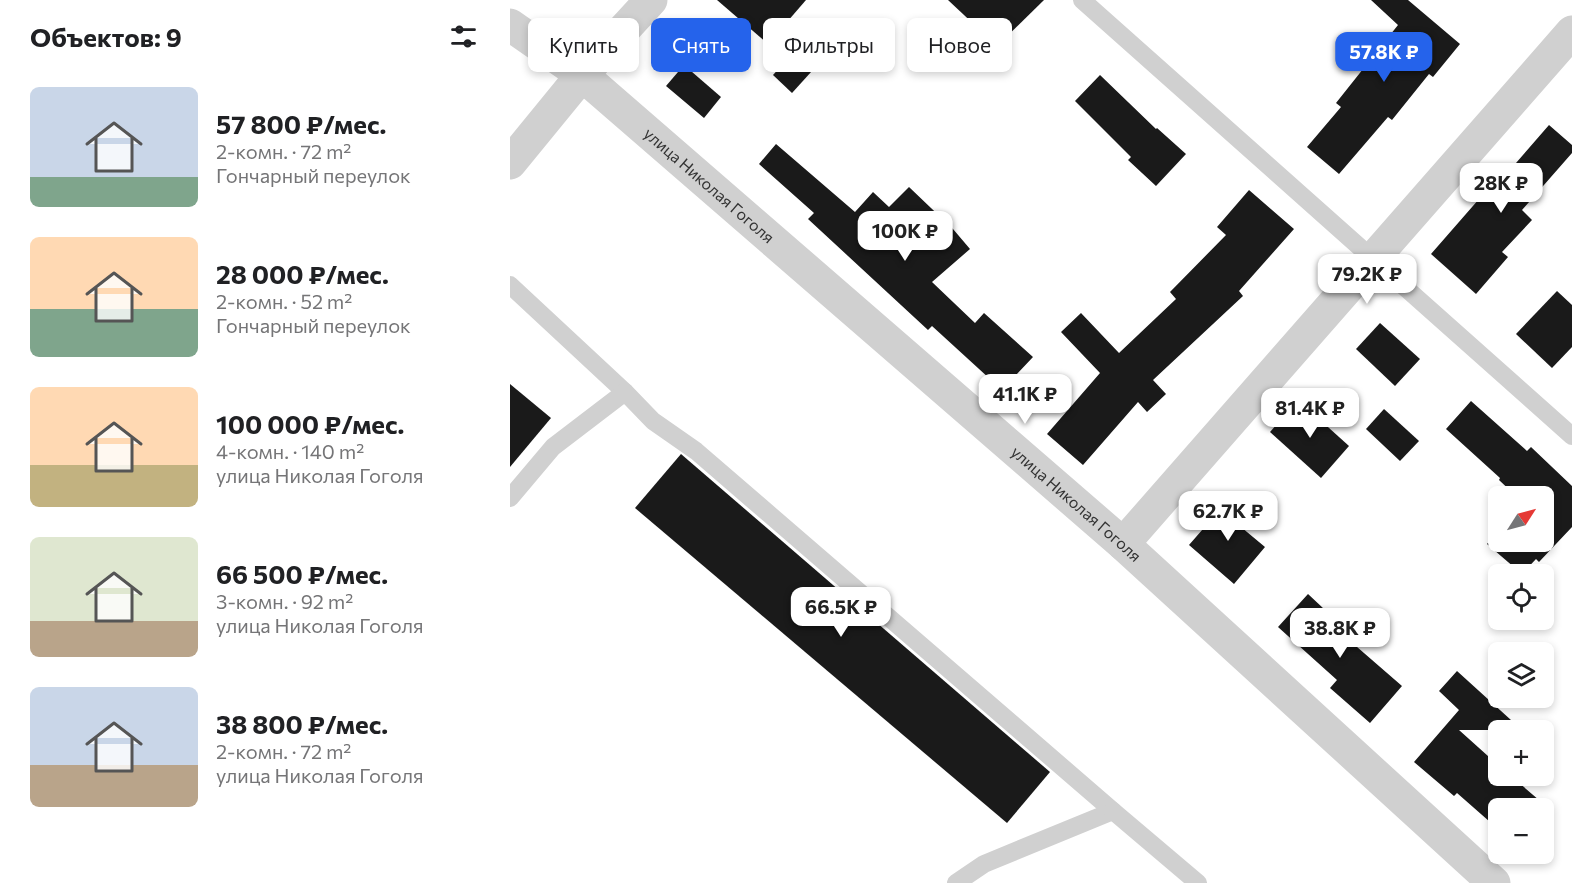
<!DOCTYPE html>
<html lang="ru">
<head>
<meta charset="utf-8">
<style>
  :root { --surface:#fff; --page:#f6f6f6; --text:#202124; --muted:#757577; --accent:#2563eb }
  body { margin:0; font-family:Commissioner,sans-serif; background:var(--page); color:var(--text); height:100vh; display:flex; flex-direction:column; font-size:22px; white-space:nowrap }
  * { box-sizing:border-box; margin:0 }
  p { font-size:20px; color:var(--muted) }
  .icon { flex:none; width:33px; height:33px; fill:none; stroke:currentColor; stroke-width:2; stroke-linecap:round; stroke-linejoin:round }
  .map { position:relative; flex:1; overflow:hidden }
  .side { display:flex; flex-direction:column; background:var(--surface); width:510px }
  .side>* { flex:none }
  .guide { position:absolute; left:18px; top:18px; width:570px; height:54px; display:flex; gap:12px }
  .needle { width:39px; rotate:54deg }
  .controls { position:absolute; left:978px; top:486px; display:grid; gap:12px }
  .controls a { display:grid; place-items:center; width:66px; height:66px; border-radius:9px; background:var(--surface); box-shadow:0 3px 9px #0003; font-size:30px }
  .price { position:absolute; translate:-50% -51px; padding:0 14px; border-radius:12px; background:#fff; color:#222; font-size:20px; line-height:39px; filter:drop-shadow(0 2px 3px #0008) }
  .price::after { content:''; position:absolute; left:50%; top:36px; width:18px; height:14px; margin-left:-9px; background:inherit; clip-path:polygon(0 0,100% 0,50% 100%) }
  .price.selected { background:var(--accent); color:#fff }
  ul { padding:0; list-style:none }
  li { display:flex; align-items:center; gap:18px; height:150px; padding:0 30px }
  li span { display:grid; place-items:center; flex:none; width:168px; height:120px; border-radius:9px; color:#555 }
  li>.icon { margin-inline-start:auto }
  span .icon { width:72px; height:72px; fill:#fffc; stroke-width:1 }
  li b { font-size:26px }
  h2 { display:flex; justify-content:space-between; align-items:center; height:72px; padding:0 30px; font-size:26px }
  .pill { padding:0 21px; border-radius:9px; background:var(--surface); box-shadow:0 3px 9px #0003; font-size:21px; line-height:54px }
  .pill.selected { background:var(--accent); color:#fff }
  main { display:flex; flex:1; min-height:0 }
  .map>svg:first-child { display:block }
</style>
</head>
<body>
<main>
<section class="side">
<h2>Объектов: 9<svg class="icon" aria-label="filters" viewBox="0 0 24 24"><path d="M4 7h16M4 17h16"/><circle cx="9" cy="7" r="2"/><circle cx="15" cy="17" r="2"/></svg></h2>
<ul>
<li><span style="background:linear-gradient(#c9d6e8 75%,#7fa58c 0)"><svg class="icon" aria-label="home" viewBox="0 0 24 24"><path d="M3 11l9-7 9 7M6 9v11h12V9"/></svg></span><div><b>57 800 ₽/мес.</b><p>2-комн. · 72 m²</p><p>Гончарный переулок</p></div></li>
<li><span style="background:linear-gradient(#ffd9b3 60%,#7fa58c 0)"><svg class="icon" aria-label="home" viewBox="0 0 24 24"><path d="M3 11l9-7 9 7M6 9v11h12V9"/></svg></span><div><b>28 000 ₽/мес.</b><p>2-комн. · 52 m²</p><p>Гончарный переулок</p></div></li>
<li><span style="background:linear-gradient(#ffd9b3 65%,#c2b280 0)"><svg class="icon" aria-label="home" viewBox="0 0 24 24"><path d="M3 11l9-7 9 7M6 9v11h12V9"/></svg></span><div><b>100 000 ₽/мес.</b><p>4-комн. · 140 m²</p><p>улица Николая Гоголя</p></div></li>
<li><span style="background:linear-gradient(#dfe7d0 70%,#b9a48a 0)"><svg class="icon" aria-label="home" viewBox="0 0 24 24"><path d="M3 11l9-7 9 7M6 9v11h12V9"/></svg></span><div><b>66 500 ₽/мес.</b><p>3-комн. · 92 m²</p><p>улица Николая Гоголя</p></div></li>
<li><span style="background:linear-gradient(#c9d6e8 65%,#b9a48a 0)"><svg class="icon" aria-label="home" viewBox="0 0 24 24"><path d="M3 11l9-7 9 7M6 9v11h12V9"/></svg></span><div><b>38 800 ₽/мес.</b><p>2-комн. · 72 m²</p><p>улица Николая Гоголя</p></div></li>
</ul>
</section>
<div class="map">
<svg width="1062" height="883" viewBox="0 0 1062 883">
  <rect width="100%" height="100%" fill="#fff"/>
  <!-- building -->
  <g fill="#1a1a1a">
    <path d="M 207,0 L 296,0 L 258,44 Z"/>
    <path d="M 438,0 L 534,0 L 487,46 Z"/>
    <path d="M 861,0 L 898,0 L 950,44 L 923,77 L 919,74 L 882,120 L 878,117 L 829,174 L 797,147 L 831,107 L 826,103 L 888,25 Z"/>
    <path d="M 291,44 L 311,61 L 282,93 L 263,75 Z"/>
    <path d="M 174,65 L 211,97 L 194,118 L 156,86 Z"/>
    <path d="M 590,75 L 646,129 L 647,128 L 676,154 L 646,186 L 618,160 L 621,157 L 565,101 Z"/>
    <path d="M 1039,125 L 1062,145 L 1062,153 L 1012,210 L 1022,220 L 992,252 L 998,257 L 966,294 L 921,254 L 983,183 L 986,186 Z"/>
    <path d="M 266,144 L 345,212 L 363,192 L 379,207 L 399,187 L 443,229 L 460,249 L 422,282 L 465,323 L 474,313 L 523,357 L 492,390 L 422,326 L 418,330 L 298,219 L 304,213 L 249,164 Z"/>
    <path d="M 739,190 L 784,229 L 729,291 L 733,296 L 643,380 L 656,394 L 637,412 L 628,402 L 573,465 L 537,434 L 590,373 L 551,332 L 571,313 L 609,353 L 666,299 L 660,292 L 716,235 L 707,227 Z"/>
    <path d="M 1047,291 L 1062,305 L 1062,347 L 1042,368 L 1006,334 Z"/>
    <path d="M 870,323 L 910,359 L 885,386 L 846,349 Z"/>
    <path d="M 0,384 L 41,418 L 0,467 Z"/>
    <path d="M 788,400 L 839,446 L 811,478 L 760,432 Z"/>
    <path d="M 961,401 L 1017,451 L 1021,447 L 1062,486 L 1062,527 L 1029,562 L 1026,559 L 1012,574 L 977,544 L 988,531 L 988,542 L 1034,542 L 1034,496 L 1006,496 L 989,480 L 990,478 L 936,429 Z"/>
    <path d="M 874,409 L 909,441 L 890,461 L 856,429 Z"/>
    <path d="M 171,454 L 540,772 L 497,823 L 125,508 Z"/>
    <path d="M 720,498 L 741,515 L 731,527 L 755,547 L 724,584 L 679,545 Z"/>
    <path d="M 798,594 L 829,623 L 824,627 L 892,686 L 860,723 L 820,688 L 827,680 L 768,627 Z"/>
    <path d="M 947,671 L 1012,730 L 949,730 L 988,765 L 988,776 L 1001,776 L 1043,812 L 1034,822 L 1034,808 L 988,808 L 988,829 L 947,793 L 944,796 L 904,762 L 949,710 L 929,691 Z"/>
  </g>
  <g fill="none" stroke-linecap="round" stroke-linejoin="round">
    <!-- lane -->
    <g stroke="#d0d0d0" stroke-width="18">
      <path d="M 572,0 L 1062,436"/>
      <path d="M 0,285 L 115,392"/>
      <path d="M 0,498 L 43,447 L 115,392 L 143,421 L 186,451 L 603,811 L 474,864 L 446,883"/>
      <path d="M 603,811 L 688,883"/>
    </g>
    <!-- street -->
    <g stroke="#d0d0d0" stroke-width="33">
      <path id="s1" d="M 0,25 L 72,75 L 613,544 L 984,883"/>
      <path d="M 0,163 L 72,75 L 141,0"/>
      <path d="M 613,544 L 1062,32"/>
    </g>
  </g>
  <g text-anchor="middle" stroke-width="6" stroke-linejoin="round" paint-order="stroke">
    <!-- street labels -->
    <g font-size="16" fill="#333" stroke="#fff">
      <text dy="6" stroke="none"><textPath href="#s1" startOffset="256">улица Николая Гоголя</textPath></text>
      <text dy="6" stroke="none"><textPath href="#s1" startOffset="742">улица Николая Гоголя</textPath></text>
    </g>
  </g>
</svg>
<div class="controls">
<a><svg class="needle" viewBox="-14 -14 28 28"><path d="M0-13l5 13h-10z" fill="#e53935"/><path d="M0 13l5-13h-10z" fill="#757577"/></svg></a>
<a><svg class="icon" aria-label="locate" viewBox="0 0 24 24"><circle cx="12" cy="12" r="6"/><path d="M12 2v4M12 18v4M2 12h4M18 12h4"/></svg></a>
<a><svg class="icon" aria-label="layers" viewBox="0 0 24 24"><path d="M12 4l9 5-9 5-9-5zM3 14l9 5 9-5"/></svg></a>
<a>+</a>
<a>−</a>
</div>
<b class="price selected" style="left:874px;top:83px">57.8K ₽</b>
<b class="price" style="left:991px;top:214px">28K ₽</b>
<b class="price" style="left:395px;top:262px">100K ₽</b>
<b class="price" style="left:857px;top:305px">79.2K ₽</b>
<b class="price" style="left:515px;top:425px">41.1K ₽</b>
<b class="price" style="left:800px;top:439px">81.4K ₽</b>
<b class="price" style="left:718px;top:542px">62.7K ₽</b>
<b class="price" style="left:331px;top:638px">66.5K ₽</b>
<b class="price" style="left:830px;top:659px">38.8K ₽</b>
<div class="guide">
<a class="pill">Купить</a>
<a class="pill selected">Снять</a>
<a class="pill">Фильтры</a>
<a class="pill">Новое</a>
</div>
</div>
</main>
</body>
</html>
